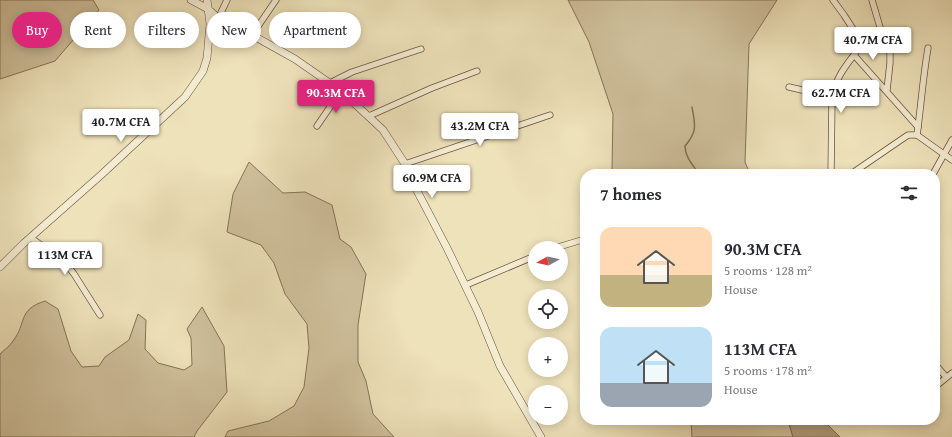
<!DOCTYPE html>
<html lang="en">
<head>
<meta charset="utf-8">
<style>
  :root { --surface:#fff; --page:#f7f7f7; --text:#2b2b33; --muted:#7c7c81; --accent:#db2777 }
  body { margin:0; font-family:"Gentium Book Plus",serif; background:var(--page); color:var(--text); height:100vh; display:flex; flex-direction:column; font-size:15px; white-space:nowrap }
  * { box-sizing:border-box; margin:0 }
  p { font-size:13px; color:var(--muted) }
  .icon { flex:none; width:22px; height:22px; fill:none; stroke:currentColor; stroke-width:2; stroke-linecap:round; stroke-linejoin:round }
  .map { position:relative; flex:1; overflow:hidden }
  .details { position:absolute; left:580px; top:169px; width:360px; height:256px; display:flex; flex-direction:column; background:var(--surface); border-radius:16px; box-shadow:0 2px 10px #0003 }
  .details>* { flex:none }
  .guide { position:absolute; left:12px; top:12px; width:380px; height:36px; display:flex; gap:8px }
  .needle { width:26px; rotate:262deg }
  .controls { position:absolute; left:528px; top:241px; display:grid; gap:8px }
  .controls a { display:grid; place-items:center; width:40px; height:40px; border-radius:50%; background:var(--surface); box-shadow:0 2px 10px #0003; font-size:20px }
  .price { position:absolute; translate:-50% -34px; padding:0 9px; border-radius:4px; background:#fff; color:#222; font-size:13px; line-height:26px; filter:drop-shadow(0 1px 2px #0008) }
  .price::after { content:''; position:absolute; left:50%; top:24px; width:12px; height:9px; margin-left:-6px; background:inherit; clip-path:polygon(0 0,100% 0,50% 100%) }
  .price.active { background:var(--accent); color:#fff }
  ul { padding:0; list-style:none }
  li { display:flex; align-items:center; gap:12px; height:100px; padding:0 20px }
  li span { display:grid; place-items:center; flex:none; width:112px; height:80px; border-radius:12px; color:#555 }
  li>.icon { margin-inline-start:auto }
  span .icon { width:48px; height:48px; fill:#fffc; stroke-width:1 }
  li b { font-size:17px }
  h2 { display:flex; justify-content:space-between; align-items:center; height:48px; padding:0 20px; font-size:17px }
  .chip { padding:0 14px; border-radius:18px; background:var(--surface); box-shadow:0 2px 10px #0003; font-size:14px; line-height:36px }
  .chip.active { background:var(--accent); color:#fff }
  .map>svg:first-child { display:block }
</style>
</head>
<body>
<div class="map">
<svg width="952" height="437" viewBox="0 0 952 437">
  <rect width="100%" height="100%" fill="#eee2ba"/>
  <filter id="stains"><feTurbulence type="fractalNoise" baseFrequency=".005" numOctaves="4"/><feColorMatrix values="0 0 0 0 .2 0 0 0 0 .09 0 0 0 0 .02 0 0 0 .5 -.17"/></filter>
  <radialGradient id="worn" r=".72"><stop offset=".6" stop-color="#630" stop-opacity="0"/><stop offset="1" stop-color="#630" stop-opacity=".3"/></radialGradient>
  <!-- green -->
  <g fill="#d0c29e" stroke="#877259">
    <path d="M 0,0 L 93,0 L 99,10 L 55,61 L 0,79 Z"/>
    <path d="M 568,0 L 777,0 L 749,44 L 745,162 L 750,174 L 613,174 L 612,170 L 613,114 L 589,42 Z"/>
    <path d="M 249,162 L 283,193 L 305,192 L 332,205 L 340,239 L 351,247 L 366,274 L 358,325 L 358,362 L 366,381 L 373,414 L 394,437 L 225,437 L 228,431 L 269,421 L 294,406 L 304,387 L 309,348 L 307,324 L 285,294 L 274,263 L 261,245 L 227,232 L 233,194 Z"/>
    <path d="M 45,301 L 58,309 L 71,351 L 82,367 L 99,366 L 105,357 L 129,340 L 138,314 L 146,320 L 145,349 L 158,363 L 184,370 L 192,365 L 191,338 L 187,329 L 202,307 L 224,346 L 227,392 L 197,431 L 194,437 L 0,437 L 0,354 C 4,350 10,346 13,341 C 27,323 17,310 45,301 Z"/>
    <path d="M 691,420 L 788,420 L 793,437 L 692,437 Z"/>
  </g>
  <!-- water -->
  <path fill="#b2a182" stroke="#846f56" d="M 788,420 L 824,420 L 825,422 L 840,437 L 793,437 Z"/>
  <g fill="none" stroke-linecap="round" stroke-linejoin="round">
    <!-- stream -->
    <path stroke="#846f56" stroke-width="1.5" d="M 692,107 C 695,125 698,131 685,146 C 685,157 693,165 699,174"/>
    <defs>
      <g id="minor">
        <path d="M 833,0 L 844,15 L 860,40 L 858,49 L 854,55 L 918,127"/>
        <path d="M 872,0 L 882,34 L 890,51 L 890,63 L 887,90"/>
        <path d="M 218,19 L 227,0"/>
        <path d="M 252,35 L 276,0"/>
        <path d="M 330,83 L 352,72 L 421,49"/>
        <path d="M 789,87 L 832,97"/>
        <path d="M 369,116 L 432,88 L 477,71"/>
        <path d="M 317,126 L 341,91"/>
        <path d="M 917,135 C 921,106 923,77 928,48"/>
        <path d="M 405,164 L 550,115"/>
        <path d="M 831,174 L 832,97 C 836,79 843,69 854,55"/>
        <path d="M 851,174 L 908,135 L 917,135 L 952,160"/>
        <path d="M 933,174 L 952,140"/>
        <path d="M 31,238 L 64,261 L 74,274 L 100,315"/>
        <path d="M 555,248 L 585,239"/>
        <path d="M 466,285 L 535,256"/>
        <path d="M 935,364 L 946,377"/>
        <path d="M 935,387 L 952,373"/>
      </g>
      <g id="tertiary">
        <path d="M 191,0 L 208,9 L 228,27 L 252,35 L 295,59 L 341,91 L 383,130 L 405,164 L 414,185 L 447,248 L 478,312 L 500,366 L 541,437"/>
        <path d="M 0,267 L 23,244 L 101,175 L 185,97 L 203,71 L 207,58 L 210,24 L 207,0"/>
      </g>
    </defs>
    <!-- minor casing -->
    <use href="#minor" stroke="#6a533e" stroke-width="7"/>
    <!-- tertiary casing -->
    <use href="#tertiary" stroke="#6a533e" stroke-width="8"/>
    <!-- minor -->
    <use href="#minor" stroke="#f4ecd2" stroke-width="5.5"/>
    <!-- tertiary -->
    <use href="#tertiary" stroke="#f4ecd2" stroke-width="7"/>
  </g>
  <rect width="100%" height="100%" filter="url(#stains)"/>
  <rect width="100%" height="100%" fill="url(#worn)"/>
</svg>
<div class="controls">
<a><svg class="needle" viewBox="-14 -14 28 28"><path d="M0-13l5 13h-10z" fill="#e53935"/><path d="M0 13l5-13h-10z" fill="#7c7c81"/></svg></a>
<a><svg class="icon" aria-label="locate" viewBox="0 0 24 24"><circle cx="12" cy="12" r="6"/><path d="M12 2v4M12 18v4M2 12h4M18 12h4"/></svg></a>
<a>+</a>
<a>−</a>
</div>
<b class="price" style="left:873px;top:61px">40.7M CFA</b>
<b class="price active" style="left:336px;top:114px">90.3M CFA</b>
<b class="price" style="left:841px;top:114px">62.7M CFA</b>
<b class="price" style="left:121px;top:143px">40.7M CFA</b>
<b class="price" style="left:480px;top:147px">43.2M CFA</b>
<b class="price" style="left:432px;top:199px">60.9M CFA</b>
<b class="price" style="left:65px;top:276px">113M CFA</b>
<div class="guide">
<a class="chip active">Buy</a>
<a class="chip">Rent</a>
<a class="chip">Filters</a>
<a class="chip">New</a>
<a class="chip">Apartment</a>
</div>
<section class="details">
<h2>7 homes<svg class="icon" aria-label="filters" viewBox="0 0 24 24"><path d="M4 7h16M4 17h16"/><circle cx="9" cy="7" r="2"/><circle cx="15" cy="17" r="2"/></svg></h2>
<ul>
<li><span style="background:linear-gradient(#ffd9b3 60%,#c2b280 0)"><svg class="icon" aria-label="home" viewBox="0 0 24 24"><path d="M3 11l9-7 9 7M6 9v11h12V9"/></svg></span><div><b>90.3M CFA</b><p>5 rooms · 128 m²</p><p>House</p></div></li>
<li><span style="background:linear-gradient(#bfe0f5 70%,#9aa5b1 0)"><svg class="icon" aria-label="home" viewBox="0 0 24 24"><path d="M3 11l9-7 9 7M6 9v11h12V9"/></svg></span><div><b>113M CFA</b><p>5 rooms · 178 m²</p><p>House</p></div></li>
</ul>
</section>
</div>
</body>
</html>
